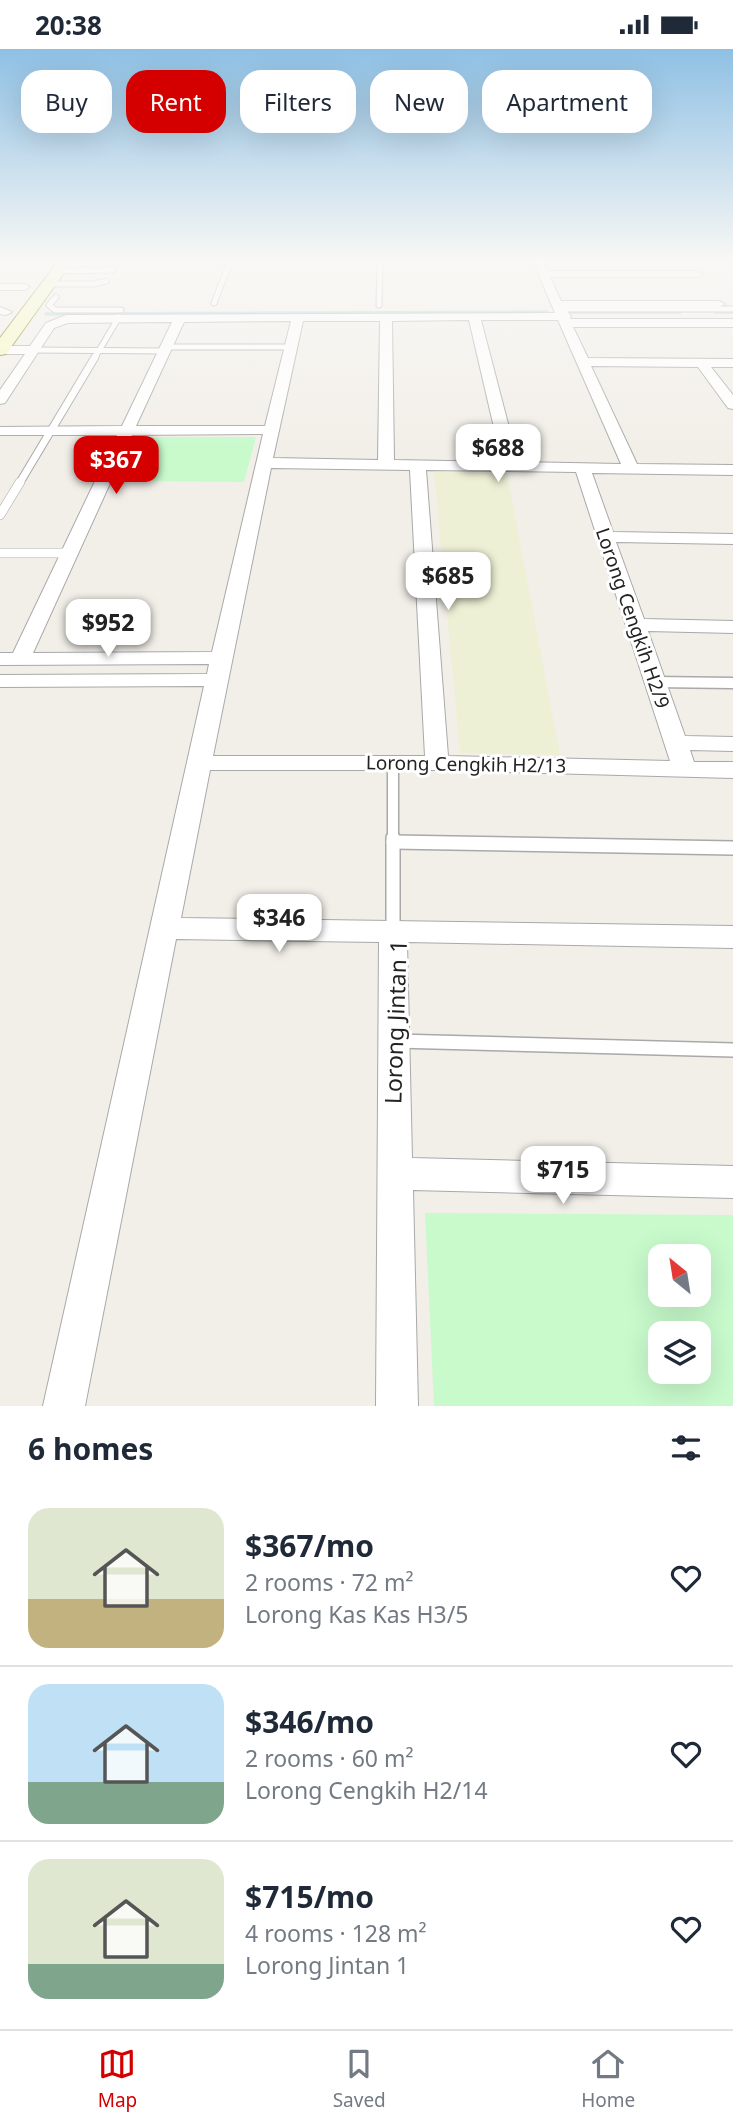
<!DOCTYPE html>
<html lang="en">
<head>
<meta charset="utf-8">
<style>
  :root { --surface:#fff; --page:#f2f2f3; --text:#1f2937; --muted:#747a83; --line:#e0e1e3; --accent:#d40000 }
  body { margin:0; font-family:"Noto Sans",sans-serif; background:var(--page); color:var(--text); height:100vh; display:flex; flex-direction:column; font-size:26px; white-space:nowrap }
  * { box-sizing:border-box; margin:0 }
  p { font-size:23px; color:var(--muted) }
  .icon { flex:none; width:38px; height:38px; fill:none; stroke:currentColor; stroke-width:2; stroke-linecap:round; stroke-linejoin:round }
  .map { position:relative; height:1357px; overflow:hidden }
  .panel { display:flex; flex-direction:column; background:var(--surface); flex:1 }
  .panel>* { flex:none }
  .banner { position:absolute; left:21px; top:21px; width:691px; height:63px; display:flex; gap:14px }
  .needle { width:46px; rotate:330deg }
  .fabs { position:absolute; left:648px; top:1195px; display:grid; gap:14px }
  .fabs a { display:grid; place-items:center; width:63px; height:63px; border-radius:14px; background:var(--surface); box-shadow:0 7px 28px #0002; font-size:35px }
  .price { position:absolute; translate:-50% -60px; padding:0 16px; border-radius:14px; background:#fff; color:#222; font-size:23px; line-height:46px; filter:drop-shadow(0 2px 4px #0008) }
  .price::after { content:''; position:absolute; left:50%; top:42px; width:21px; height:16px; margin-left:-10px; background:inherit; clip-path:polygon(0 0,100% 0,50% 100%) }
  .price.selected { background:var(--accent); color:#fff }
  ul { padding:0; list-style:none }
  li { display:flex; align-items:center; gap:21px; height:175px; padding:0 28px }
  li+li { border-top:2px solid var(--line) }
  li span { display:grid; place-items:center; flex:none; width:196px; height:140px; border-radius:21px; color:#555 }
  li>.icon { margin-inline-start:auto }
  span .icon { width:84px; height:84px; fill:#fffc; stroke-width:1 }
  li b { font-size:30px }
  h2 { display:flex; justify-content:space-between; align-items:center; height:84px; padding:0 28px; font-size:30px }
  .tag { padding:0 24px; border-radius:21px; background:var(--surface); box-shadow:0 7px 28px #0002; font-size:24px; line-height:63px }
  .tag.selected { background:var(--accent); color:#fff }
  .status { display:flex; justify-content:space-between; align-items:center; height:49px; padding:0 35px; background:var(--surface); direction:ltr }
  .status svg { height:19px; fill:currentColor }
  .tab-bar { display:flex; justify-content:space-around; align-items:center; height:98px; border-top:2px solid var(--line); background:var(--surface); font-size:19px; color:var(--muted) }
  .tab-bar a { display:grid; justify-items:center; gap:4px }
  .tab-bar .selected { color:var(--accent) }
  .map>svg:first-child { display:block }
</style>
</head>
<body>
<div class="status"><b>20:38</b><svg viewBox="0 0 49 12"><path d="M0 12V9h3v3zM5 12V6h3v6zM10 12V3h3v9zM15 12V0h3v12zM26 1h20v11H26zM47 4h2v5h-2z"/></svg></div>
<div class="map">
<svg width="733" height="1357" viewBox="0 0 733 1357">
  <rect width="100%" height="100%" fill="#f2efe9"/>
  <!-- farmland -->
  <path fill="#eef0d5" d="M 434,423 L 507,424 L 560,706 L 460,704 Z"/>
  <!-- park -->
  <g fill="#c8facc" fill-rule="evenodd">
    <path d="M 134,388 L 256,388 L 244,433 L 114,432 Z"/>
    <path d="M 425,1164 L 733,1166 L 733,1357 L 434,1357 ZM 660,1208 L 698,1208 L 698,1246 L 660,1246 ZM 660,1284 L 698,1284 L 698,1323 L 660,1323 Z"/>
  </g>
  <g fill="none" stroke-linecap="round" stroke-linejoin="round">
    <!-- stream -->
    <g stroke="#aad3df" stroke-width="3.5">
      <path d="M 571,263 L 680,263"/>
      <path d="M 716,263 L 733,263"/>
      <path d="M 46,265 L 547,263"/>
    </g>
    <defs>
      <g id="service-far4">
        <path d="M 57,222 L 113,221"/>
        <path d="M 47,235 L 94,235 L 106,232"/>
        <path d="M 56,248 L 49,256 L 55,261 L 121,261"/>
        <path d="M 214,254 L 231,210"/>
        <path d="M 379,256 L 380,210"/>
        <path d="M 561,260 L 733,260"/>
        <path d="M 166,298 L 290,298"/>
        <path d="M 33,301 L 164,302"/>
        <path d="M 94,310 L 119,268"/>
      </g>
      <path id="service-far3" d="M 19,435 L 95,308"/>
      <g id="service-far2">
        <path d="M 0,466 L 20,433"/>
        <path d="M 0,504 L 69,504"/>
      </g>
      <g id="service-far1">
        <path d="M 654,633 L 733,634"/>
        <path d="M 393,713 L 393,791"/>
      </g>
      <g id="service">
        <path d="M 393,789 L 393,882"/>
        <path d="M 393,793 L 733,799"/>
        <path d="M 396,992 L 733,1001"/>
      </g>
      <g id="minor">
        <path d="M 532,210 L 542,210 L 548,222 L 698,222 L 703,225 L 698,228 L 550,228 L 561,252 L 719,252 L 725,255 L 719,258 L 564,258 L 571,267 L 570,270 L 733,270 L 733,278 L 573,278 L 588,309 L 733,310 L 733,318 L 711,318 L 733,346 L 733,360 L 728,359 L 698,318 L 591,317 L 637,415 L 733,416 L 733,426 L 592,424 L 613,483 L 733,485 L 733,495 L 616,493 L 644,570 L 733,572 L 733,584 L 648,582 L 685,687 L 733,688 L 733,702 L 690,701 L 694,713 L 733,713 L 733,729 L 437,721 L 210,721 L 181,869 L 733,877 L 733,899 L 407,893 L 412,1109 L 733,1117 L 733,1149 L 413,1141 L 418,1357 L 376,1357 L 379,893 L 176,890 L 85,1357 L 43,1357 L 204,637 L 0,638 L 0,626 L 207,625 L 209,615 L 0,616 L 0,604 L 13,604 L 117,386 L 0,386 L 0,378 L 122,377 L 172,273 L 68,274 L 54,279 L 5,354 L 0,355 L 0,341 L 25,305 L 0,305 L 0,297 L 30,297 L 46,274 L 66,266 L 555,264 ZM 469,271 L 502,413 L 394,411 L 392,272 ZM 481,271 L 558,271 L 621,415 L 518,413 ZM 291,272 L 265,377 L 136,377 L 184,273 ZM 303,272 L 380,272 L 378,411 L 273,409 ZM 263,385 L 212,603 L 33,604 L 132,386 ZM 271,419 L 410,421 L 425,707 L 213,707 ZM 426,421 L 576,423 L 670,712 L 448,707 Z"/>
        <path d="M 0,235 L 25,235 L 30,238 L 25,241 L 0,241 Z"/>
        <path d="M 0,258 L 12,263 L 6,266 L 0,265 Z"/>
      </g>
      <path id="secondary" d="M 60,210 L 74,210 L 6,305 L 0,306 L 0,289 Z"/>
    </defs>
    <!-- service-far4 casing -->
    <use href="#service-far4" stroke="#a9a9a9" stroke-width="7"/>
    <!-- service-far3 casing -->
    <use href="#service-far3" stroke="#a9a9a9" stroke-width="9"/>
    <!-- service-far2 casing -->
    <use href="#service-far2" stroke="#a9a9a9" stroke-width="10"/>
    <!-- service-far1 casing -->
    <use href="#service-far1" stroke="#a9a9a9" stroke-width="13"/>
    <!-- service casing -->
    <use href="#service" stroke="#a9a9a9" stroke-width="16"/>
    <!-- minor casing -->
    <use href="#minor" stroke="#a9a9a9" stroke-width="2"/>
    <!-- secondary casing -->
    <use href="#secondary" stroke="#707d05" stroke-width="2"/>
    <!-- service-far4 -->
    <use href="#service-far4" stroke="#fff" stroke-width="5"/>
    <!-- service-far3 -->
    <use href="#service-far3" stroke="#fff" stroke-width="7"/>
    <!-- service-far2 -->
    <use href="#service-far2" stroke="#fff" stroke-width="9"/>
    <!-- service-far1 -->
    <use href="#service-far1" stroke="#fff" stroke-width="10"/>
    <!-- service -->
    <use href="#service" stroke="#fff" stroke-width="13"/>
    <!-- minor -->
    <use href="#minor" fill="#fff" fill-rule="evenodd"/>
    <!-- secondary -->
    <use href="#secondary" fill="#f7fabf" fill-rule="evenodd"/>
  </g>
  <!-- sky -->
  <linearGradient id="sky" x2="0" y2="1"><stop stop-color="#8fc0e4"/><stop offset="0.53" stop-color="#f9f8f5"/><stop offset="1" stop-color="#f9f8f5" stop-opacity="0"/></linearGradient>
  <rect width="733" height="400" fill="url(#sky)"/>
  <g text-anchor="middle" stroke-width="6" stroke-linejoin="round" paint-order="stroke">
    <!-- street labels -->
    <g font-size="19" fill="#222" stroke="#fff">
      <text transform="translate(633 569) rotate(71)" y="7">Lorong Cengkih H2/9</text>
      <text transform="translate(466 715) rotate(1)" y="7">Lorong Cengkih H2/13</text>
    </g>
    <!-- near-street labels -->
    <g font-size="23" fill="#222" stroke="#fff">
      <text transform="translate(396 973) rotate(-88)" y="8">Lorong Jintan 1</text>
    </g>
  </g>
</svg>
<div class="fabs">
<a><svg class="needle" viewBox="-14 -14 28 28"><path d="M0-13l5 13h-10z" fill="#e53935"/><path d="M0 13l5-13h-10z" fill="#747a83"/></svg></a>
<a><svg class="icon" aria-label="layers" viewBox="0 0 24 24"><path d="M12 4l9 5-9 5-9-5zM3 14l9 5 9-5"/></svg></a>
</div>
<b class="price" style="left:498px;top:435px">$688</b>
<b class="price selected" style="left:116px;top:447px">$367</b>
<b class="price" style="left:448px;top:563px">$685</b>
<b class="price" style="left:108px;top:610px">$952</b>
<b class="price" style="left:279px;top:905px">$346</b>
<b class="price" style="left:563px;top:1157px">$715</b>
<div class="banner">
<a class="tag">Buy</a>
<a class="tag selected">Rent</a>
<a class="tag">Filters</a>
<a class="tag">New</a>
<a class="tag">Apartment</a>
</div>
</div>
<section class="panel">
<h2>6 homes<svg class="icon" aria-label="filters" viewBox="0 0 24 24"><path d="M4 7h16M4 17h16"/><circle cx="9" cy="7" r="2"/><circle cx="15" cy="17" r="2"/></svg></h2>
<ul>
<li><span style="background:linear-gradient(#dfe7d0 65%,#c2b280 0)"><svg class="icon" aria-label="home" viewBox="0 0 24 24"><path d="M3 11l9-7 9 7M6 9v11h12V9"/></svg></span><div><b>$367/mo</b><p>2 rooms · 72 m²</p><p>Lorong Kas Kas H3/5</p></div><svg class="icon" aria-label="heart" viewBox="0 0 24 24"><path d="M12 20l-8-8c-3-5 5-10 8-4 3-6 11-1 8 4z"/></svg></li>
<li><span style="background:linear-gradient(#bfe0f5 70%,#7fa58c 0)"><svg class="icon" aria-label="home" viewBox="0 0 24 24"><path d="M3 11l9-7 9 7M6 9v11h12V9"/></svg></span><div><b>$346/mo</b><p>2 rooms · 60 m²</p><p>Lorong Cengkih H2/14</p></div><svg class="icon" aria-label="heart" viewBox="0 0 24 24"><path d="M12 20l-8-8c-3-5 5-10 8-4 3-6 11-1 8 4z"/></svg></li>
<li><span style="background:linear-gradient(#dfe7d0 75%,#7fa58c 0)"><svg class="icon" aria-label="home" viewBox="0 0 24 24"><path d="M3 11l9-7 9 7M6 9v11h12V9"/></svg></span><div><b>$715/mo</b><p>4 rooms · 128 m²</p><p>Lorong Jintan 1</p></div><svg class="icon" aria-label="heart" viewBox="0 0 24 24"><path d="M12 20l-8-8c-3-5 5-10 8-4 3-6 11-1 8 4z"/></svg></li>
</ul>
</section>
<nav class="tab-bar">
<a class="selected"><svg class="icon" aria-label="map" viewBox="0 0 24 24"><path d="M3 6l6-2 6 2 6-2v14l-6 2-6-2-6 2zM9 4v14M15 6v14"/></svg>Map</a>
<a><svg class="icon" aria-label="saved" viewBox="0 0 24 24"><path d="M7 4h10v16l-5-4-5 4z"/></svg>Saved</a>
<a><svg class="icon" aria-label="home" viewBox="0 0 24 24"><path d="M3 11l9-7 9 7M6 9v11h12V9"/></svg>Home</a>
</nav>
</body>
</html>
